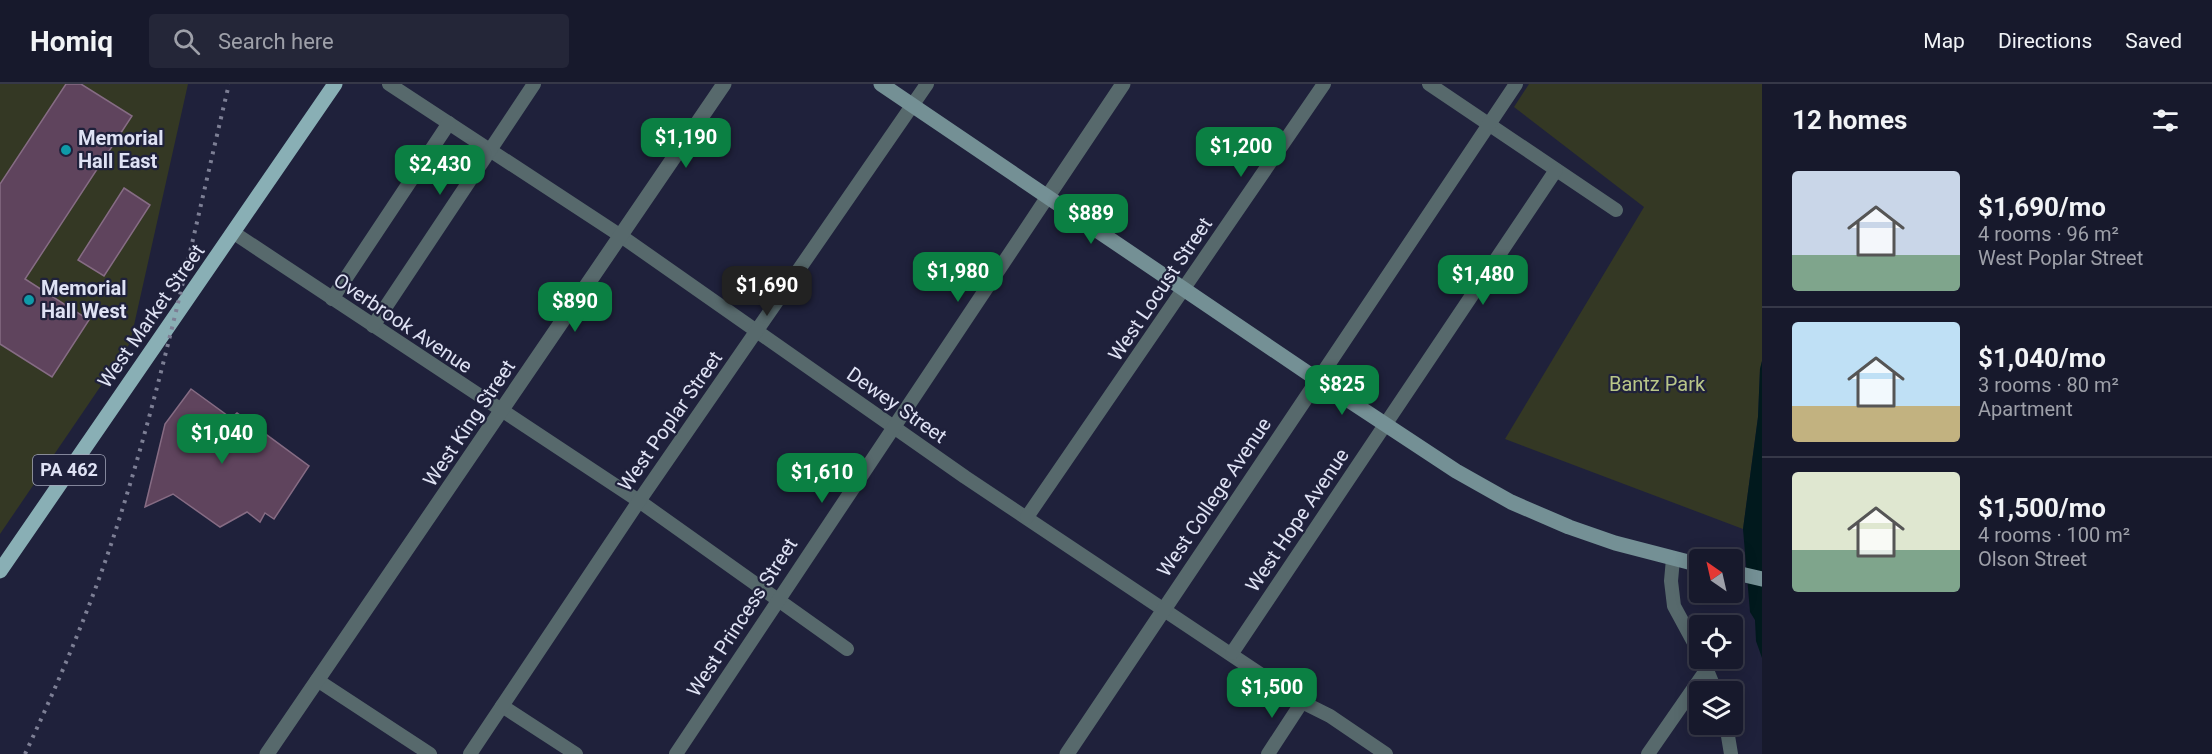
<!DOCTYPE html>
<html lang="en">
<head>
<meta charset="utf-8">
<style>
  :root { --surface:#17192c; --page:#242638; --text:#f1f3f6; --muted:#9ea0a9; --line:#363848; --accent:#0b8043 }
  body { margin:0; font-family:Roboto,sans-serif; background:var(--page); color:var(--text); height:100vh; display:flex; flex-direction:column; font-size:22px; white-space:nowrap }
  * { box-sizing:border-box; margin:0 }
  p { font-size:20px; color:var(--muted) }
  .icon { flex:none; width:33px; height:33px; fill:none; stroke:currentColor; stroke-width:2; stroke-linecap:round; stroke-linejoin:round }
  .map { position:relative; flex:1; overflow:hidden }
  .panel { display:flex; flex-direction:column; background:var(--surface); width:450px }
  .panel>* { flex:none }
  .needle { width:39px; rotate:326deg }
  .tools { position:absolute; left:1689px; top:465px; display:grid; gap:12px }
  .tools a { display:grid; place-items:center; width:54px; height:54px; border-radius:6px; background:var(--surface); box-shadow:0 3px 15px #0003,0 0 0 2px var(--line); font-size:30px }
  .price { position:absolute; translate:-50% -51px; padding:0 14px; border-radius:12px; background:var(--accent); color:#fff; font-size:20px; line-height:39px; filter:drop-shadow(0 2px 3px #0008) }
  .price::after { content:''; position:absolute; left:50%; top:36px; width:18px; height:14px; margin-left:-9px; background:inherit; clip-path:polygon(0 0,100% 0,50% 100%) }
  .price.selected { background:#222; color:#fff }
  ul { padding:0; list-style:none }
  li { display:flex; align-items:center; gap:18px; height:150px; padding:0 30px }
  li+li { border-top:2px solid var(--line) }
  li span { display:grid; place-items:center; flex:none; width:168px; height:120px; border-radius:6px; color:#555 }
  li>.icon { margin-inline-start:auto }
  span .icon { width:72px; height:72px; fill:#fffc; stroke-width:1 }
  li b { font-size:26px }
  h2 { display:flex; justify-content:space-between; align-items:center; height:72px; padding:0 30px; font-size:26px }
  header { display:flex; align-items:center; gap:36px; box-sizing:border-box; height:84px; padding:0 30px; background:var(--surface); border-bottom:2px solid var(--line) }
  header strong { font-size:28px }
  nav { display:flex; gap:33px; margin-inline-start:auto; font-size:21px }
  .search { width:420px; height:54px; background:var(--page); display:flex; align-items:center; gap:15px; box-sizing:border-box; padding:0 21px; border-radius:6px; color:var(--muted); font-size:22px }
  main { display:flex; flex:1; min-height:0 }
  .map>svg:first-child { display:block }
</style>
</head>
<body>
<header>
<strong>Homiq</strong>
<div class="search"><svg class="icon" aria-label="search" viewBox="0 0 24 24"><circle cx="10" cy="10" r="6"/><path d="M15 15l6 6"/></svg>Search here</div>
<nav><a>Map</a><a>Directions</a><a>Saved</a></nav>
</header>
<main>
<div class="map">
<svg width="1762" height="670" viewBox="0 0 1762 670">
  <rect width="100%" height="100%" fill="#1f213b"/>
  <!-- green -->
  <g fill="#343824">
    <path d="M 0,0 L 188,0 L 130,259 L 0,450 Z"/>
    <path d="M 1529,0 L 1762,0 L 1762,277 L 1760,285 L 1758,333 L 1743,445 L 1505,355 L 1644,123 L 1514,23 Z"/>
  </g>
  <!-- water -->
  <path fill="#01191d" d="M 1762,277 L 1762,574 L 1756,557 L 1755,536 L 1750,528 L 1743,445 L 1758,333 L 1760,285 Z"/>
  <!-- building -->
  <g fill="#5f445d" stroke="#866c84" stroke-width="1.5">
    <path d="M 66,0 L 81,0 L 132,32 L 25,195 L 89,236 L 52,293 L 0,260 L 0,100 Z"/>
    <path d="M 124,104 L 150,121 L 104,192 L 78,176 Z"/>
    <path d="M 191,305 L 231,334 L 237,329 L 309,382 L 274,435 L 265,429 L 260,438 L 247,428 L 220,443 L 173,410 L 145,423 L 165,340 Z"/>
  </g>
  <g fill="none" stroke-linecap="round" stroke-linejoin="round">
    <!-- minor -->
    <g stroke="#57696c" stroke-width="14">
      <path d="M 389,0 L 621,152 L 965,393 L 1302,618 L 1330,632 L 1386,670"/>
      <path d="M 1429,0 L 1616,126"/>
      <path d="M 234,149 L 639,417 L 847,565"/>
      <path d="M 332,215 L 449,39"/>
      <path d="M 373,242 L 534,0"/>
      <path d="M 1318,296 L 1516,0"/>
      <path d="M 1027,433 L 1324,0"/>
      <path d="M 1673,475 L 1671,497 L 1674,522 L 1700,570"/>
      <path d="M 1232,569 L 1556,86"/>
      <path d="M 1704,579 L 1716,608"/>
      <path d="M 317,596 L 430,670"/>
      <path d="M 502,622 L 576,670"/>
      <path d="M 1726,640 L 1731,670"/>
      <path d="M 470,670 L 639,417 L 927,0"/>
      <path d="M 676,670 L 1048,112"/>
      <path d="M 1268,670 L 1302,618"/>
      <path d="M 1648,670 L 1707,585"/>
    </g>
    <!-- tertiary -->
    <g stroke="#57696c" stroke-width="15">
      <path d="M 1048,112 L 1123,0"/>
      <path d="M 267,670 L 724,0"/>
      <path d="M 1067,670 L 1318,296"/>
    </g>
    <!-- secondary -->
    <g stroke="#749095" stroke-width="15">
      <path d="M 881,0 L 1318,296 L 1456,387 L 1511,418 L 1569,443 L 1615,459 L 1700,481"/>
      <path d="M 1732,488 L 1762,495"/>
    </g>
    <!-- primary -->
    <path stroke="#89afb5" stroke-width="15" d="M 0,487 L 335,0"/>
    <!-- rail -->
    <path stroke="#7d7f95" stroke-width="4" stroke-dasharray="3 6" stroke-linecap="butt" d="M 25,670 C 60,595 93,518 118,439 C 164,295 194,147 229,0"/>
  </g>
  <!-- markers -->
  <g fill="#0f9aa8" stroke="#1f213b" stroke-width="2">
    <circle cx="66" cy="66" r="6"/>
    <circle cx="29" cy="216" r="6"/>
  </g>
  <g text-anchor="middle" stroke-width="4.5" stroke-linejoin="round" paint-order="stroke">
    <!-- shield labels -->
    <rect fill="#1f213b" stroke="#a5a8bc" stroke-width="1.5" x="33" y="371" width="72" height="30" rx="4.5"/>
    <g font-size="18" font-weight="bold" fill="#dfe2f4">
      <text x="69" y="392">PA 462</text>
    </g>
    <!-- poi labels -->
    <g font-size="20" font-weight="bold" fill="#dfe2f4" stroke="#1f213b" text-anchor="start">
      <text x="78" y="61">Memorial<tspan x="78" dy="23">Hall East</tspan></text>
      <text x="41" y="211">Memorial<tspan x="41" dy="23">Hall West</tspan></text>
    </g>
    <!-- street labels -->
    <g font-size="20" fill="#dfe2f4" stroke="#1f213b">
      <text transform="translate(1160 205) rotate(-56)" y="7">West Locust Street</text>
      <text transform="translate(151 232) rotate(-55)" y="7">West Market Street</text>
      <text transform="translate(403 239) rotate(34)" y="7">Overbrook Avenue</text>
      <text transform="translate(897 321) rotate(35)" y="7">Dewey Street</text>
      <text transform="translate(670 337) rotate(-55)" y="7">West Poplar Street</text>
      <text transform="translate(469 339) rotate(-56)" y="7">West King Street</text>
      <text transform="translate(1214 413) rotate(-56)" y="7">West College Avenue</text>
      <text transform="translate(1297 436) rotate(-56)" y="7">West Hope Avenue</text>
      <text transform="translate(742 533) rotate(-57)" y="7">West Princess Street</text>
    </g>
    <!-- park labels -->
    <g font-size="20" fill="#b9c688" stroke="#1f213b">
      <text x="1657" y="307">Bantz Park</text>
    </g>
  </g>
</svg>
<div class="tools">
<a><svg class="needle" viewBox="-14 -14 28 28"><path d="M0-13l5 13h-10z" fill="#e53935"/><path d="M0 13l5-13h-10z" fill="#9ea0a9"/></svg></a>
<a><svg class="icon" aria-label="locate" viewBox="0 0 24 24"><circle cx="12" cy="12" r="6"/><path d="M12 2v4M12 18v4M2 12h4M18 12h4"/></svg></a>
<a><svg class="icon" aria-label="layers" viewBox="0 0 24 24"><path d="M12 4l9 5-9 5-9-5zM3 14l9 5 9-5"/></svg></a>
</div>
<b class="price" style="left:686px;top:85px">$1,190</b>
<b class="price" style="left:1241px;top:94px">$1,200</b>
<b class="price" style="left:440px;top:112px">$2,430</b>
<b class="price" style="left:1091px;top:161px">$889</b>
<b class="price" style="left:958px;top:219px">$1,980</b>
<b class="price" style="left:1483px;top:222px">$1,480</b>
<b class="price selected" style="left:767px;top:233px">$1,690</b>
<b class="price" style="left:575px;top:249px">$890</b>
<b class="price" style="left:1342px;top:332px">$825</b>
<b class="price" style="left:222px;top:381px">$1,040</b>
<b class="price" style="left:822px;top:420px">$1,610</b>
<b class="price" style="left:1272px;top:635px">$1,500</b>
</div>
<section class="panel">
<h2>12 homes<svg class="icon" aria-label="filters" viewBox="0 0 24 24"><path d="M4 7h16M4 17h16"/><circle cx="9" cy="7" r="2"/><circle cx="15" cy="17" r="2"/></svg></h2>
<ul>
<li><span style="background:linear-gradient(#c9d6e8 70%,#7fa58c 0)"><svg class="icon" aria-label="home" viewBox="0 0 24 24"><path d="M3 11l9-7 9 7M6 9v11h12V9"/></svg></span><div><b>$1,690/mo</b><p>4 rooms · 96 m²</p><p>West Poplar Street</p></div></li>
<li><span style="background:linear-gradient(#bfe0f5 70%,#c2b280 0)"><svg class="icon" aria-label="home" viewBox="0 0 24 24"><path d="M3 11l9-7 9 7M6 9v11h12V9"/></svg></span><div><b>$1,040/mo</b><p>3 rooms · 80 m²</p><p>Apartment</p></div></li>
<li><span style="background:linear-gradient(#dfe7d0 65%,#7fa58c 0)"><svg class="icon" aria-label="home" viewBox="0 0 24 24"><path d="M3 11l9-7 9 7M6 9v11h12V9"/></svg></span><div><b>$1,500/mo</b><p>4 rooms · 100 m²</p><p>Olson Street</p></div></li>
</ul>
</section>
</main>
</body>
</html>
